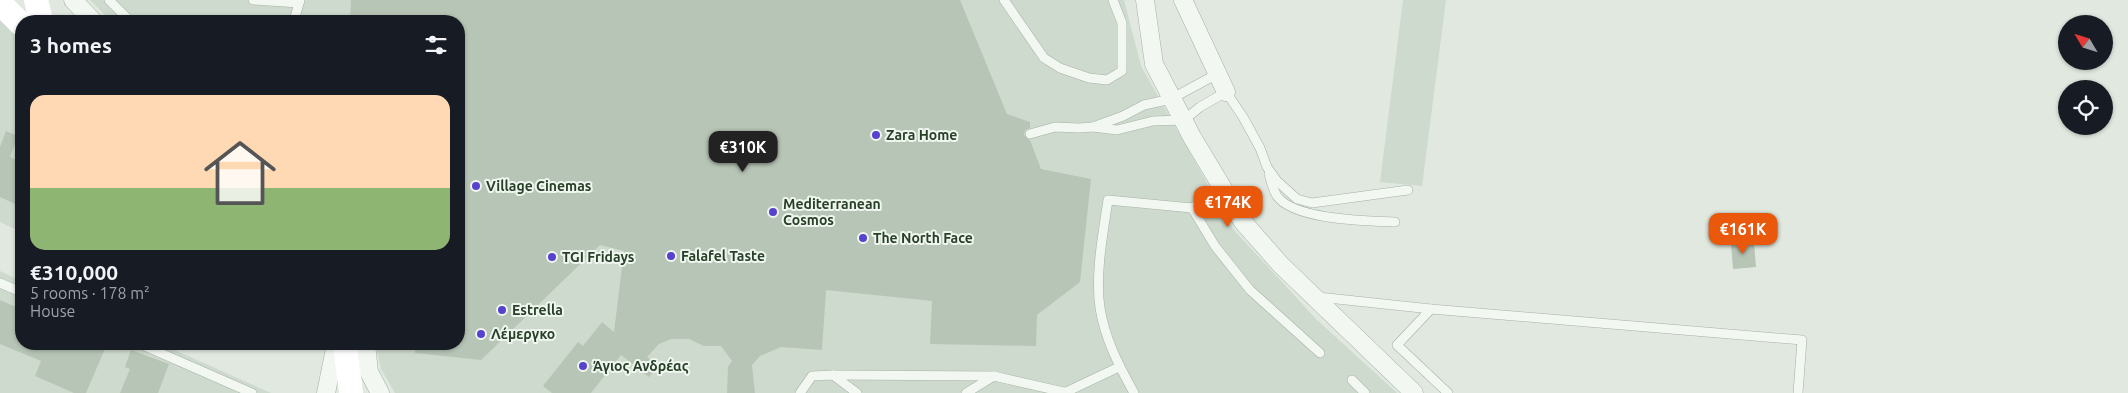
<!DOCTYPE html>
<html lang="en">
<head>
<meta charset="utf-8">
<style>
  :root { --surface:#171b24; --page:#242831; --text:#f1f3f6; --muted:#9ea1a6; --accent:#ea580c }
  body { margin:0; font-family:Ubuntu,sans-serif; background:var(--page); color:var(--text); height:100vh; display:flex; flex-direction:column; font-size:19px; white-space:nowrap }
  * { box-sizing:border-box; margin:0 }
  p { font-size:16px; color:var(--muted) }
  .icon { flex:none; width:28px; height:28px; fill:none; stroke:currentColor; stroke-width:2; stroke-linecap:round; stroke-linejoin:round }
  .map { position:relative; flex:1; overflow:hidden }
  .side { position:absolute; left:15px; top:15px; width:450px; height:335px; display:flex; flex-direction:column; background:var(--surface); border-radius:20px; box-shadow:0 1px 4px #0004 }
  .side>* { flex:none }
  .needle { width:32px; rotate:308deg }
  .fabs { position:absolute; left:2058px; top:15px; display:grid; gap:10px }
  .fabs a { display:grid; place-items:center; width:55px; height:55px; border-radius:50%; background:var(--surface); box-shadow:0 1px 4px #0004; font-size:25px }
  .price { position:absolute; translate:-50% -42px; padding:0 11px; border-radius:10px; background:var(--accent); color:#fff; font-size:16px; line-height:32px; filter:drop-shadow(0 1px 2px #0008) }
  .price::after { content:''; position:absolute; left:50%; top:30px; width:15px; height:11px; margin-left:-8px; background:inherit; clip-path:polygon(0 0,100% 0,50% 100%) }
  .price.current { background:#222; color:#fff }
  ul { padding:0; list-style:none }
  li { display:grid; align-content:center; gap:10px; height:265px; padding:0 15px }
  li span { display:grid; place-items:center; height:155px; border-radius:15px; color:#555 }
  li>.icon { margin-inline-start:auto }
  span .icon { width:90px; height:90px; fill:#fffc; stroke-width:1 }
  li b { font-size:21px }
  h2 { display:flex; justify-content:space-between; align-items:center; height:60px; padding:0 15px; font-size:21px }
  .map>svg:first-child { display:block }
</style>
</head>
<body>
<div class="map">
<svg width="2128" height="393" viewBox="0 0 2128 393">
  <rect width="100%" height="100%" fill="#e0e8df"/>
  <!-- built -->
  <g fill="#cedacd">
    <path d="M 90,0 L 1124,0 L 1141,66 L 1233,229 L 1316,319 L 1397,393 L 395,393 L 381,369 L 376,344 L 459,344 L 459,21 L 111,21 Z"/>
    <path d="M 1403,0 L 1446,0 L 1422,186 L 1380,182 Z"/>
    <path d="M 0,18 L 21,39 L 21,232 L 0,222 Z"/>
    <path d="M 0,271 L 21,281 L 21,344 L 161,344 L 271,393 L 0,393 Z"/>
  </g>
  <!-- building -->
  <g fill="#b7c5b6">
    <path d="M 351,0 L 960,0 L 1007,114 L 1030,122 L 1030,128 L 1025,130 L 1024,135 L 1030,140 L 1041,169 L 1091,179 L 1080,282 L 1037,315 L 1036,346 L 930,344 L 932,301 L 826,290 L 822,350 L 781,347 L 760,356 L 752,365 L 755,393 L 727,393 L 728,367 L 732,361 L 721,346 L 704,346 L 689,339 L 671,339 L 659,344 L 647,357 L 658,366 L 649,377 L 621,355 L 591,393 L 552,393 L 543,386 L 578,342 L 583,346 L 602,322 L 614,332 L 624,251 L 600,245 L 481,360 L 415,353 L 416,344 L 459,344 L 459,21 L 350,21 Z"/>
    <path d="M 6,131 L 18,136 L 10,157 L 21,162 L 21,189 L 15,204 L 0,197 L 0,147 Z"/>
    <path d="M 1754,242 L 1756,267 L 1733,269 L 1731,244 Z"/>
    <path d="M 0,300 L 21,309 L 21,344 L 107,344 L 86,393 L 74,393 L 35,376 L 41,361 L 0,344 Z"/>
    <path d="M 131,350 L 169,364 L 158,393 L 120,393 L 130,369 L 125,367 Z"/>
  </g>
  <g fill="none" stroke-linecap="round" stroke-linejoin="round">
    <defs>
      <g id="lane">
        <path d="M 109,0 L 129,20 L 134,21"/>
        <path d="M 253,0 L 299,3"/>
        <path d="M 1004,0 L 1044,58 L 1060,68 L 1089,78 L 1107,80 L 1122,71 L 1122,23 L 1113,0"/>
        <path d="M 291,21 L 295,17 L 300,0"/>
        <path d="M 1217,74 L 1171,99 L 1144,105 L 1123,116 L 1093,127 L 1117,130 L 1153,121 L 1184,120 L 1200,107 L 1226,92 L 1243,117 L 1260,148 L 1267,167 L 1277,181 L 1297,199 L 1312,203 L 1408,190"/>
        <path d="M 1030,134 L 1055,127 L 1079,128 L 1093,127"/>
        <path d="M 1269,174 C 1271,181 1273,190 1277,196 C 1294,220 1367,221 1395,222"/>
        <path d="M 1221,189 L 1192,208 L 1215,246 L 1250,290 L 1320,353"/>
        <path d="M 0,283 L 21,292"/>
        <path d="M 1318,297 L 1431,309 L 1802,340 L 1798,393"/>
        <path d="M 1431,309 L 1397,345 L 1448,393"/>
        <path d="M 140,344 L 252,393"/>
        <path d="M 833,375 L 994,376"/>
        <path d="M 1352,380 L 1365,393"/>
        <path d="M 1066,392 L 1119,367"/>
        <path d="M 800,393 L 812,376 L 833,375 L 857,393"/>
        <path d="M 966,393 L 994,376 L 1068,393"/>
        <path d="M 1134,393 C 1119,366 1105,339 1100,308 C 1095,275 1103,233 1108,200 L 1192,208"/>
      </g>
      <g id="street">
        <path d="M 73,0 L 93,21"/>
        <path d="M 1145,0 L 1154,64 L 1192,137 L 1243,222 L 1281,265 L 1414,393"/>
        <path d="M 1183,0 L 1226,92"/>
        <path d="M 366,344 L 369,372 L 380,393"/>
        <path d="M 326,393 L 336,344"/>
      </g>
    </defs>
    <!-- lane casing -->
    <use href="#lane" stroke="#a5b2a4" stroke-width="10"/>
    <!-- street casing -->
    <use href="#street" stroke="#a5b2a4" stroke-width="19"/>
    <!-- lane -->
    <use href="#lane" stroke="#f2f7f2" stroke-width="9"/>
    <!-- street -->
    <use href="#street" stroke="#f2f7f2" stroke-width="18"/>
    <!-- secondary -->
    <g stroke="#fff" stroke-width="24">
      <path d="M 36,0 L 41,21"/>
      <path d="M 0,3 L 21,24"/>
      <path d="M 345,344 L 351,393"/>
    </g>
  </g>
  <!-- markers -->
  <g fill="#5742cf" stroke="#eff6ef" stroke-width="2">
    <circle cx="876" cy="135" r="5"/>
    <circle cx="476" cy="186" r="5"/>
    <circle cx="773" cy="212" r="5"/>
    <circle cx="863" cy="238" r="5"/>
    <circle cx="671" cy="256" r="5"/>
    <circle cx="552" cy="257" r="5"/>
    <circle cx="502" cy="310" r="5"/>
    <circle cx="481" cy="334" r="5"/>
    <circle cx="583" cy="366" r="5"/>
  </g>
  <g text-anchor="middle" stroke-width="4" stroke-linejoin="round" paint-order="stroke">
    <!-- poi labels -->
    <g font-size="14" font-weight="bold" fill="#294028" stroke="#eff6ef" text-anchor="start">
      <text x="886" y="140">Zara Home</text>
      <text x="486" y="191">Village Cinemas</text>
      <text x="783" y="209">Mediterranean<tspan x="783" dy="16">Cosmos</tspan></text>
      <text x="873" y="243">The North Face</text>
      <text x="681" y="261">Falafel Taste</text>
      <text x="562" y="262">TGI Fridays</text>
      <text x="512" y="315">Estrella</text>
      <text x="491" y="339">Λέμεργκο</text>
      <text x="593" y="371">Άγιος Ανδρέας</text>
    </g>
  </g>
</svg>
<div class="fabs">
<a><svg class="needle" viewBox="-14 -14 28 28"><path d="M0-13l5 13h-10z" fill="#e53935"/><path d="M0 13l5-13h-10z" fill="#9ea1a6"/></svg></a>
<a><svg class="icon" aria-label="locate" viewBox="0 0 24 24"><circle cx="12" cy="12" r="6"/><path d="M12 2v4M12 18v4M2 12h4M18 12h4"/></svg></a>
</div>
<b class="price current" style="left:743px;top:173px">€310K</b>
<b class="price" style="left:1228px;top:228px">€174K</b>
<b class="price" style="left:1743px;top:255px">€161K</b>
<section class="side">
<h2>3 homes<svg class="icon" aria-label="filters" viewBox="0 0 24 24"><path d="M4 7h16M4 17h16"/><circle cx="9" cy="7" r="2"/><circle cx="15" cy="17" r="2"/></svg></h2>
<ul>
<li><span style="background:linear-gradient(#ffd9b3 60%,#8fb573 0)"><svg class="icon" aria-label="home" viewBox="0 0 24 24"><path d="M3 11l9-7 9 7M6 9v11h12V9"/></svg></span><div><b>€310,000</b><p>5 rooms · 178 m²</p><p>House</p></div></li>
</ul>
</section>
</div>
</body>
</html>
